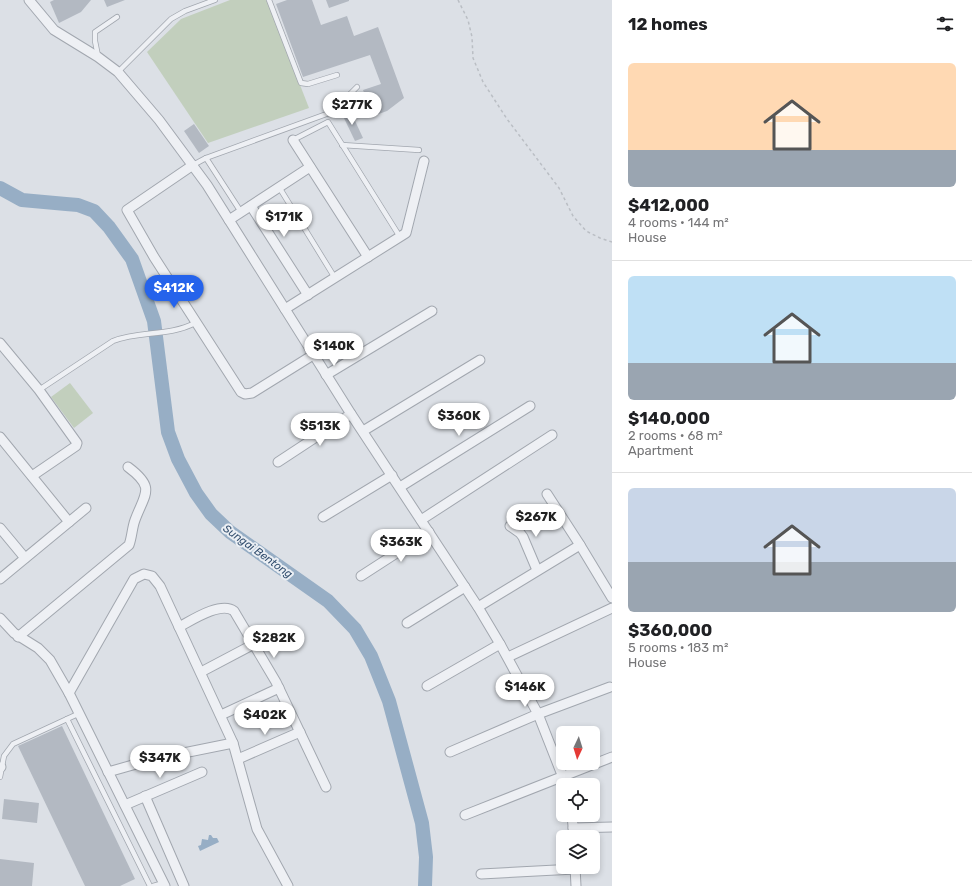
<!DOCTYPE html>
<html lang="en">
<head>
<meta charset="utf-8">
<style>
  :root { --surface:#fff; --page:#f2f2f2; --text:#202124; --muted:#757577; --line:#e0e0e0; --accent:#2563eb }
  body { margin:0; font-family:Rubik,sans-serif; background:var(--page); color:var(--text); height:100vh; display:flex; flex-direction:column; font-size:15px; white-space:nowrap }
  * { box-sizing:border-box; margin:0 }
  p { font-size:13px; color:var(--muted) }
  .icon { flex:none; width:22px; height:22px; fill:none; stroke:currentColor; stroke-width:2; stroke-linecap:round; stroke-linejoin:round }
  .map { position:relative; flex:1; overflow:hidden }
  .panel { display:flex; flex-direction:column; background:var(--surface); width:360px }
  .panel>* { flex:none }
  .needle { width:26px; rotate:184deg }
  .controls { position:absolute; left:556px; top:726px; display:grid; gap:8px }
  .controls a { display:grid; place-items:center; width:44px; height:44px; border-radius:6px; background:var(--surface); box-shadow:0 2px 6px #0003; font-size:20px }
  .price { position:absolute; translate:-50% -34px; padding:0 9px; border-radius:14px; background:#fff; color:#222; font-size:13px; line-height:26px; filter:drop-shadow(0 1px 2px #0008) }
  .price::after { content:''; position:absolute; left:50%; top:24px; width:12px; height:9px; margin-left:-6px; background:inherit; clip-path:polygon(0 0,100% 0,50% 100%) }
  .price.on { background:var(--accent); color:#fff }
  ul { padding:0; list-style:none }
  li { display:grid; align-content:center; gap:8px; height:212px; padding:0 16px }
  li+li { border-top:1px solid var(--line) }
  li span { display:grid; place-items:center; height:124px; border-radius:6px; color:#555 }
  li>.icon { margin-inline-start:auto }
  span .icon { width:72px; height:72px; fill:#fffc; stroke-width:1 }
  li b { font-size:17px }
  h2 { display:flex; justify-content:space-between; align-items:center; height:48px; padding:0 16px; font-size:17px }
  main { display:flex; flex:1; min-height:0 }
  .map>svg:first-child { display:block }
</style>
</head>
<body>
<main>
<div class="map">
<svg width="612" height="886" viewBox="0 0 612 886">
  <rect width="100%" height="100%" fill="#dce0e6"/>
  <!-- green -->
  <g fill="#c2cfbd">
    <path d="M 230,0 L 267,0 L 309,108 L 208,143 L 147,52 L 181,19 Z"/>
    <path d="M 70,383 L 93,413 L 74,428 L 51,397 Z"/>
  </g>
  <!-- water -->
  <path fill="#97aec5" d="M 209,835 L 211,835 L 213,838 L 217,838 L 219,842 L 200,851 L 198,846 L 201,845 L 202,839 L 208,840 Z"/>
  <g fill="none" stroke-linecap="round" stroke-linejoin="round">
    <!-- river -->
    <path stroke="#97aec5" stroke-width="14" d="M 0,188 L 22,200 L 66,204 L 78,205 L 94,211 L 109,227 L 132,259 L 154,321 L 168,432 L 178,459 L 196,493 L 211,514 L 230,532 L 328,601 L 355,629 L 371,656 L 389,701 L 422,823 L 426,857 L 425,886"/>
  </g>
  <!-- building -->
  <g fill="#b3b9c2">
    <path d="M 54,0 L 91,0 L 81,12 L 59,23 L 50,2 Z"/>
    <path d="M 104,0 L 125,0 L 107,7 Z"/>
    <path d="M 287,0 L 312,0 L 321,25 L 347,16 L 354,36 L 378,27 L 404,98 L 387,111 L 373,116 L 363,90 L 381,84 L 370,55 L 303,77 L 276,4 Z"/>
    <path d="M 326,0 L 349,0 L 349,1 L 329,8 Z"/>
    <path d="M 350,110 L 363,138 L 355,141 L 342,114 Z"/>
    <path d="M 194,124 L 209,146 L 199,153 L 184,131 Z"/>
    <path d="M 62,726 L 135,879 L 120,886 L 85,886 L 18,746 Z"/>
    <path d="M 4,799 L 39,803 L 37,823 L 2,819 Z"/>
    <path d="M 0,859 L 34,863 L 32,886 L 0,886 Z"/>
  </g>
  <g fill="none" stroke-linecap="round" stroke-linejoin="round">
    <defs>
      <g id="service">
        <path d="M 269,0 L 301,83 L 308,84 L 337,75"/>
        <path d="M 98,56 L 95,41 L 95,32 L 117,17"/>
        <path d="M 118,72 L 171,19 L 185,11 L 215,0"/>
        <path d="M 293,140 L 328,122 L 400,237"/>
        <path d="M 342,145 L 419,150"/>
        <path d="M 206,158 L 241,212"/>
        <path d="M 193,165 L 206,158 L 332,112 L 357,87"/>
        <path d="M 279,187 L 335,278"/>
        <path d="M 39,390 L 113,341 C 140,330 168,337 195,323"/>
        <path d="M 67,719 L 150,886"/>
        <path d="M 0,777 L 4,756 L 13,744 L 80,713"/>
        <path d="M 153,886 L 164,883"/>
      </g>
      <g id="minor">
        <path d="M 29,0 L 54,30 L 98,57 L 118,72 L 159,120 L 207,185 L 351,414 L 478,607 L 500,644 L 538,714 L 566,785"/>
        <path d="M 293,140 L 368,257"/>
        <path d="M 193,165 L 127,210 L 154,257 L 241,392 L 245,394 L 252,393 L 313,355"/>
        <path d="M 251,206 L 308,295"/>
        <path d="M 229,220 L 310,167"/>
        <path d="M 285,309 L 406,233 L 424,161"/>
        <path d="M 0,343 L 39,390 L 77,443 L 76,446 L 32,476"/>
        <path d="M 326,375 L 432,311"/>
        <path d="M 363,431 L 480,360"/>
        <path d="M 0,437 L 69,522"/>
        <path d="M 278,462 L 351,414"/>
        <path d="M 400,487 L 530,406"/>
        <path d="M 547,494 L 580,545 L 612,598"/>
        <path d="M 323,517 L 392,475"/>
        <path d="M 421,520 L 552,435"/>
        <path d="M 510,526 L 520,533 L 523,537 L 537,570"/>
        <path d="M 0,528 L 25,558"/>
        <path d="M 361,576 L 429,532"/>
        <path d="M 0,579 L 86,508"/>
        <path d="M 478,607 L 580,545"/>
        <path d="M 0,618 L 14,633 L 38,648 L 50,660 L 69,693 L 165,886"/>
        <path d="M 407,623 L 465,587"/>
        <path d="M 179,627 C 192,620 221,601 234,611 L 276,682 L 326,787"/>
        <path d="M 18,637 L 129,545 C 132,537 132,528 135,520 C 145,493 156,488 128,467"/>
        <path d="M 508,657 L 612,608"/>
        <path d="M 201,672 L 254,644"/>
        <path d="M 427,686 L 500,644"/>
        <path d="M 69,693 L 134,579 L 144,574 L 152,576 L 160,586 L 233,743 L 257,829 L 288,886"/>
        <path d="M 221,715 L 279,688"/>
        <path d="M 450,752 L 538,714 L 610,687"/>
        <path d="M 238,759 L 300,732"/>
        <path d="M 0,767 L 1,767"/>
        <path d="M 108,772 L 154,759 L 233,743"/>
        <path d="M 145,796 L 184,886"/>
        <path d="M 125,805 L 202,772"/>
        <path d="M 465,815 L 612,757"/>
        <path d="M 572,815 L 574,837"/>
        <path d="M 573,828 L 612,827"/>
        <path d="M 575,867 L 576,886"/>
        <path d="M 481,874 L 575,869"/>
      </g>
    </defs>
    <!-- service casing -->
    <use href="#service" stroke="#a2a7af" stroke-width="6"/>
    <!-- minor casing -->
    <use href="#minor" stroke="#a2a7af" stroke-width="11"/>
    <!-- path -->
    <path stroke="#babec4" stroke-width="1.5" stroke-dasharray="3 3" stroke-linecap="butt" d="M 458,0 L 468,20 L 472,37 L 473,58 L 483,82 L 507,119 L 559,188 L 573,216 L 586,231 L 600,238 L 612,242"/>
    <!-- service -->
    <use href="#service" stroke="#eef0f4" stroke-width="4.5"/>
    <!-- minor -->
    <use href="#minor" stroke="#eef0f4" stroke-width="9"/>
  </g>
  <g text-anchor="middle" stroke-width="4" stroke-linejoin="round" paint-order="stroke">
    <!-- water labels -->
    <g font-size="11" font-style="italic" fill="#324e6e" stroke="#ebeff4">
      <text transform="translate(258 551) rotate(36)" y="4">Sungai Bentong</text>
    </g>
  </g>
</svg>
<div class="controls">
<a><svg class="needle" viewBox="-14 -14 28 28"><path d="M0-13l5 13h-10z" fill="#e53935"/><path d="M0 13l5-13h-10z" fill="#757577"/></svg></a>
<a><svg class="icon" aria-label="locate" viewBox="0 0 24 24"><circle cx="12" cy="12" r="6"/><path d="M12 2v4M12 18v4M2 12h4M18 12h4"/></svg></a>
<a><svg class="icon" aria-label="layers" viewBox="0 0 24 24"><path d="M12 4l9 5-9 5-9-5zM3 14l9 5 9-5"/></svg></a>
</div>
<b class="price" style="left:352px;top:126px">$277K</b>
<b class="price" style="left:284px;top:238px">$171K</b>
<b class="price on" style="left:174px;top:309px">$412K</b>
<b class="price" style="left:334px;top:367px">$140K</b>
<b class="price" style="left:459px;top:437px">$360K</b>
<b class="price" style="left:320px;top:447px">$513K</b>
<b class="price" style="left:536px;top:538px">$267K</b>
<b class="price" style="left:401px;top:563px">$363K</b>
<b class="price" style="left:274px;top:659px">$282K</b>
<b class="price" style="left:525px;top:708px">$146K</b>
<b class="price" style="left:265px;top:736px">$402K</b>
<b class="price" style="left:160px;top:779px">$347K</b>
</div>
<section class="panel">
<h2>12 homes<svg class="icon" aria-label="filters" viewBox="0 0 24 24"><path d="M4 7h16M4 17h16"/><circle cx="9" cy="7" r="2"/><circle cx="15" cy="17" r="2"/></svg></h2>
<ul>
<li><span style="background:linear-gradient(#ffd9b3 70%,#9aa5b1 0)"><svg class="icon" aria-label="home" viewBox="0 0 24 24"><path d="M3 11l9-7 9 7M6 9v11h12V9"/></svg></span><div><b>$412,000</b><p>4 rooms · 144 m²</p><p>House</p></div></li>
<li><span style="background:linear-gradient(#bfe0f5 70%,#9aa5b1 0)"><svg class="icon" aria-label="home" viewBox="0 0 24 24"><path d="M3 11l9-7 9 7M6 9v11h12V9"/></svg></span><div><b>$140,000</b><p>2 rooms · 68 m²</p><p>Apartment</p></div></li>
<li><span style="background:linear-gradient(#c9d6e8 60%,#9aa5b1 0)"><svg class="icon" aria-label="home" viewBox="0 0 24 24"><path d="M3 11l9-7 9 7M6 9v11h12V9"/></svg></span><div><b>$360,000</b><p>5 rooms · 183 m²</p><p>House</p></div></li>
</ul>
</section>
</main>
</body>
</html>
